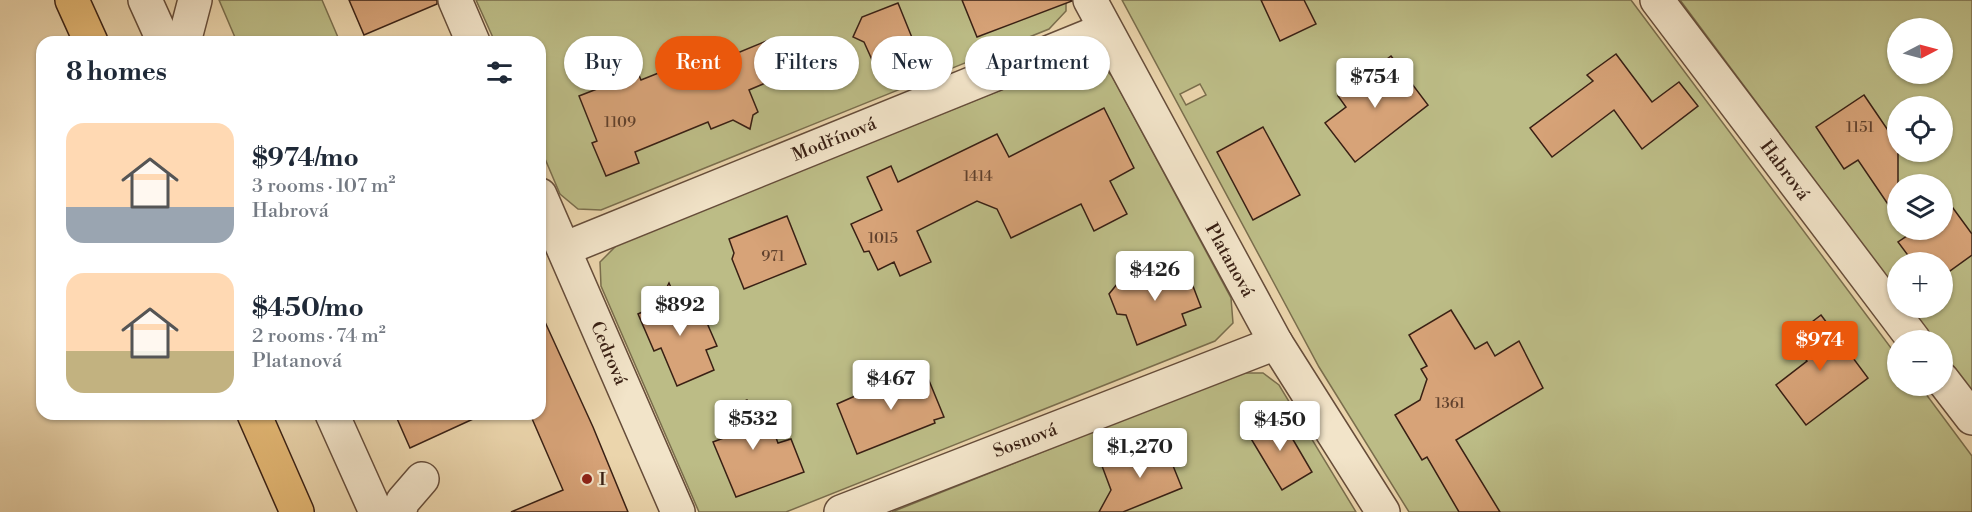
<!DOCTYPE html>
<html lang="en">
<head>
<meta charset="utf-8">
<style>
  :root { --surface:#fff; --page:#f6f6f7; --text:#1f2937; --muted:#747a83; --accent:#ea580c }
  body { margin:0; font-family:"Libre Bodoni",serif; background:var(--page); color:var(--text); height:100vh; display:flex; flex-direction:column; font-size:22px; white-space:nowrap }
  * { box-sizing:border-box; margin:0 }
  p { font-size:20px; color:var(--muted) }
  .icon { flex:none; width:33px; height:33px; fill:none; stroke:currentColor; stroke-width:2; stroke-linecap:round; stroke-linejoin:round }
  .map { position:relative; flex:1; overflow:hidden }
  .panel { position:absolute; left:36px; top:36px; width:510px; height:384px; display:flex; flex-direction:column; background:var(--surface); border-radius:18px; box-shadow:0 2px 4px #0004 }
  .panel>* { flex:none }
  .hud { position:absolute; left:564px; top:36px; width:570px; height:54px; display:flex; gap:12px }
  .needle { width:39px; rotate:84deg }
  .tools { position:absolute; left:1887px; top:18px; display:grid; gap:12px }
  .tools a { display:grid; place-items:center; width:66px; height:66px; border-radius:50%; background:var(--surface); box-shadow:0 2px 4px #0004; font-size:30px }
  .price { position:absolute; translate:-50% -51px; padding:0 14px; border-radius:6px; background:#fff; color:#222; font-size:20px; line-height:39px; filter:drop-shadow(0 2px 3px #0008) }
  .price::after { content:''; position:absolute; left:50%; top:36px; width:18px; height:14px; margin-left:-9px; background:inherit; clip-path:polygon(0 0,100% 0,50% 100%) }
  .price.active { background:var(--accent); color:#fff }
  ul { padding:0; list-style:none }
  li { display:flex; align-items:center; gap:18px; height:150px; padding:0 30px }
  li span { display:grid; place-items:center; flex:none; width:168px; height:120px; border-radius:18px; color:#555 }
  li>.icon { margin-inline-start:auto }
  span .icon { width:72px; height:72px; fill:#fffc; stroke-width:1 }
  li b { font-size:26px }
  h2 { display:flex; justify-content:space-between; align-items:center; height:72px; padding:0 30px; font-size:26px }
  .pill { padding:0 21px; border-radius:27px; background:var(--surface); box-shadow:0 2px 4px #0004; font-size:21px; line-height:54px }
  .pill.active { background:var(--accent); color:#fff }
  .map>svg:first-child { display:block }
</style>
</head>
<body>
<div class="map">
<svg width="1972" height="512" viewBox="0 0 1972 512">
  <rect width="100%" height="100%" fill="#ebd5ac"/>
  <filter id="stains"><feTurbulence type="fractalNoise" baseFrequency=".00333" numOctaves="4"/><feColorMatrix values="0 0 0 0 .2 0 0 0 0 .09 0 0 0 0 .02 0 0 0 .5 -.17"/></filter>
  <radialGradient id="worn" r=".72"><stop offset=".6" stop-color="#630" stop-opacity="0"/><stop offset="1" stop-color="#630" stop-opacity=".3"/></radialGradient>
  <!-- green -->
  <g fill="#bcbc86" stroke="#7a6e4d" stroke-width="1.5" fill-rule="evenodd">
    <path d="M 219,0 L 322,0 L 340,42 L 237,42 Z"/>
    <path d="M 476,0 L 1066,0 L 1066,11 L 1049,29 L 601,210 L 578,209 L 560,194 L 540,147 L 540,42 L 495,42 Z"/>
    <path d="M 1122,0 L 1631,0 L 1897,356 L 1898,386 L 1920,386 L 1972,456 L 1972,512 L 1409,512 L 1319,367 ZM 1200,84 L 1206,95 L 1186,105 L 1180,94 Z"/>
    <path d="M 1680,0 L 1972,0 L 1972,392 L 1943,352 L 1942,340 L 1934,340 L 1909,308 L 1942,308 L 1942,262 L 1898,262 L 1897,291 ZM 1898,28 L 1942,28 L 1942,74 L 1898,74 ZM 1898,106 L 1942,106 L 1942,152 L 1898,152 ZM 1898,184 L 1942,184 L 1942,230 L 1898,230 Z"/>
    <path d="M 1073,61 L 1096,61 L 1112,76 L 1231,298 L 1233,323 L 1215,341 L 786,512 L 699,512 L 601,286 L 600,262 L 618,244 Z"/>
    <path d="M 1240,373 L 1263,373 L 1279,385 L 1356,512 L 892,512 Z"/>
  </g>
  <!-- building -->
  <g fill="#d7a378" stroke="#392014" stroke-width="1.5">
    <path d="M 349,0 L 437,0 L 437,4 L 364,35 Z"/>
    <path d="M 962,0 L 1071,0 L 1072,1 L 977,37 Z"/>
    <path d="M 1261,0 L 1304,0 L 1316,24 L 1280,41 Z"/>
    <path d="M 898,3 L 915,45 L 873,62 L 864,42 L 853,37 L 862,17 Z"/>
    <path d="M 769,40 L 784,75 L 749,90 L 758,112 L 753,115 L 750,129 L 733,120 L 711,129 L 708,122 L 635,152 L 639,163 L 606,176 L 592,143 L 597,141 L 579,96 L 638,73 L 641,80 L 731,44 L 735,54 Z"/>
    <path d="M 1616,54 L 1652,102 L 1679,82 L 1698,106 L 1642,149 L 1614,110 L 1552,157 L 1530,128 L 1593,81 L 1587,75 Z"/>
    <path d="M 1391,56 L 1428,105 L 1355,162 L 1325,123 L 1346,107 L 1338,96 Z"/>
    <path d="M 1864,95 L 1898,145 L 1898,219 L 1858,160 L 1844,169 L 1816,127 Z"/>
    <path d="M 1104,108 L 1134,168 L 1110,181 L 1127,214 L 1094,231 L 1081,204 L 1011,238 L 997,209 L 977,201 L 917,231 L 931,262 L 900,276 L 894,262 L 878,270 L 869,251 L 864,252 L 851,224 L 882,210 L 867,177 L 891,166 L 898,182 L 997,134 L 1009,157 Z"/>
    <path d="M 1263,127 L 1300,195 L 1253,220 L 1217,152 Z"/>
    <path d="M 1950,204 L 1972,234 L 1972,255 L 1947,273 L 1942,262 L 1913,262 L 1898,242 L 1916,230 L 1942,230 L 1942,210 Z"/>
    <path d="M 787,216 L 806,264 L 744,289 L 732,259 L 734,253 L 729,239 Z"/>
    <path d="M 1162,266 L 1167,276 L 1186,268 L 1201,307 L 1182,314 L 1186,325 L 1137,345 L 1126,315 L 1117,314 L 1109,294 L 1118,283 Z"/>
    <path d="M 669,283 L 680,308 L 697,300 L 717,346 L 706,350 L 714,370 L 677,386 L 661,348 L 654,351 L 638,314 L 658,305 Z"/>
    <path d="M 1451,310 L 1475,349 L 1487,342 L 1495,356 L 1519,341 L 1543,388 L 1456,440 L 1500,512 L 1459,512 L 1427,457 L 1422,460 L 1395,415 L 1420,400 L 1427,379 L 1421,369 L 1427,366 L 1409,335 Z"/>
    <path d="M 540,311 L 593,427 L 628,512 L 511,512 L 563,490 L 530,414 L 540,414 Z"/>
    <path d="M 1821,315 L 1868,378 L 1806,425 L 1776,385 L 1807,361 L 1790,339 Z"/>
    <path d="M 923,366 L 944,417 L 934,420 L 935,423 L 857,454 L 837,404 Z"/>
    <path d="M 747,400 L 757,424 L 769,419 L 778,443 L 791,439 L 804,472 L 736,497 L 713,442 L 726,437 L 716,413 Z"/>
    <path d="M 395,414 L 484,414 L 410,448 Z"/>
    <path d="M 1278,414 L 1312,472 L 1282,490 L 1247,432 Z"/>
    <path d="M 1163,441 L 1182,488 L 1123,512 L 1099,512 L 1111,490 L 1102,466 Z"/>
  </g>
  <g fill="none" stroke-linecap="round" stroke-linejoin="round">
    <defs>
      <g id="minor">
        <path d="M 145,0 L 164,42"/>
        <path d="M 455,0 L 473,42"/>
        <path d="M 1090,0 L 1276,343 L 1383,512"/>
        <path d="M 1657,0 L 1914,340"/>
        <path d="M 184,42 L 195,0"/>
        <path d="M 540,195 L 678,512"/>
        <path d="M 564,249 L 1104,30"/>
        <path d="M 1942,379 L 1972,418"/>
        <path d="M 332,414 L 376,512"/>
        <path d="M 399,512 L 403,501 L 422,479"/>
        <path d="M 841,512 L 1276,343"/>
      </g>
      <g id="major">
        <path d="M 72,0 L 91,42"/>
        <path d="M 254,414 L 297,512"/>
      </g>
    </defs>
    <!-- minor casing -->
    <use href="#minor" stroke="#664d3a" stroke-width="36"/>
    <!-- major casing -->
    <use href="#major" stroke="#392014" stroke-width="36"/>
    <!-- minor -->
    <use href="#minor" stroke="#f2e4c9" stroke-width="33"/>
    <!-- major -->
    <use href="#major" stroke="#e6ba76" stroke-width="33"/>
  </g>
  <!-- markers -->
  <circle fill="#8f2418" stroke="#f2e4c9" stroke-width="2" cx="587" cy="479" r="6"/>
  <g text-anchor="middle" stroke-width="4.5" stroke-linejoin="round" paint-order="stroke">
    <!-- number labels -->
    <g font-size="15" fill="#60412d">
      <text x="620" y="127">1109</text>
      <text x="1860" y="132">1151</text>
      <text x="978" y="181">1414</text>
      <text x="883" y="243">1015</text>
      <text x="773" y="261">971</text>
      <text x="1450" y="408">1361</text>
    </g>
    <!-- street labels -->
    <g font-size="18" fill="#392014" stroke="#f2e4c9">
      <text transform="translate(834 139) rotate(-22)" y="6">Modřínová</text>
      <text transform="translate(1785 170) rotate(53)" y="6">Habrová</text>
      <text transform="translate(1230 260) rotate(61)" y="6">Platanová</text>
      <text transform="translate(609 353) rotate(67)" y="6">Cedrová</text>
      <text transform="translate(1025 440) rotate(-21)" y="6">Sosnová</text>
    </g>
    <!-- poi labels -->
    <g font-size="18" fill="#392014" stroke="#f2e4c9" text-anchor="start">
      <text x="599" y="485">I</text>
    </g>
  </g>
  <rect width="100%" height="100%" filter="url(#stains)"/>
  <rect width="100%" height="100%" fill="url(#worn)"/>
</svg>
<div class="tools">
<a><svg class="needle" viewBox="-14 -14 28 28"><path d="M0-13l5 13h-10z" fill="#e53935"/><path d="M0 13l5-13h-10z" fill="#747a83"/></svg></a>
<a><svg class="icon" aria-label="locate" viewBox="0 0 24 24"><circle cx="12" cy="12" r="6"/><path d="M12 2v4M12 18v4M2 12h4M18 12h4"/></svg></a>
<a><svg class="icon" aria-label="layers" viewBox="0 0 24 24"><path d="M12 4l9 5-9 5-9-5zM3 14l9 5 9-5"/></svg></a>
<a>+</a>
<a>−</a>
</div>
<b class="price" style="left:1375px;top:109px">$754</b>
<b class="price" style="left:1155px;top:302px">$426</b>
<b class="price" style="left:680px;top:337px">$892</b>
<b class="price active" style="left:1820px;top:372px">$974</b>
<b class="price" style="left:891px;top:411px">$467</b>
<b class="price" style="left:753px;top:451px">$532</b>
<b class="price" style="left:1280px;top:452px">$450</b>
<b class="price" style="left:1140px;top:479px">$1,270</b>
<div class="hud">
<a class="pill">Buy</a>
<a class="pill active">Rent</a>
<a class="pill">Filters</a>
<a class="pill">New</a>
<a class="pill">Apartment</a>
</div>
<section class="panel">
<h2>8 homes<svg class="icon" aria-label="filters" viewBox="0 0 24 24"><path d="M4 7h16M4 17h16"/><circle cx="9" cy="7" r="2"/><circle cx="15" cy="17" r="2"/></svg></h2>
<ul>
<li><span style="background:linear-gradient(#ffd9b3 70%,#9aa5b1 0)"><svg class="icon" aria-label="home" viewBox="0 0 24 24"><path d="M3 11l9-7 9 7M6 9v11h12V9"/></svg></span><div><b>$974/mo</b><p>3 rooms · 107 m²</p><p>Habrová</p></div></li>
<li><span style="background:linear-gradient(#ffd9b3 65%,#c2b280 0)"><svg class="icon" aria-label="home" viewBox="0 0 24 24"><path d="M3 11l9-7 9 7M6 9v11h12V9"/></svg></span><div><b>$450/mo</b><p>2 rooms · 74 m²</p><p>Platanová</p></div></li>
</ul>
</section>
</div>
</body>
</html>
